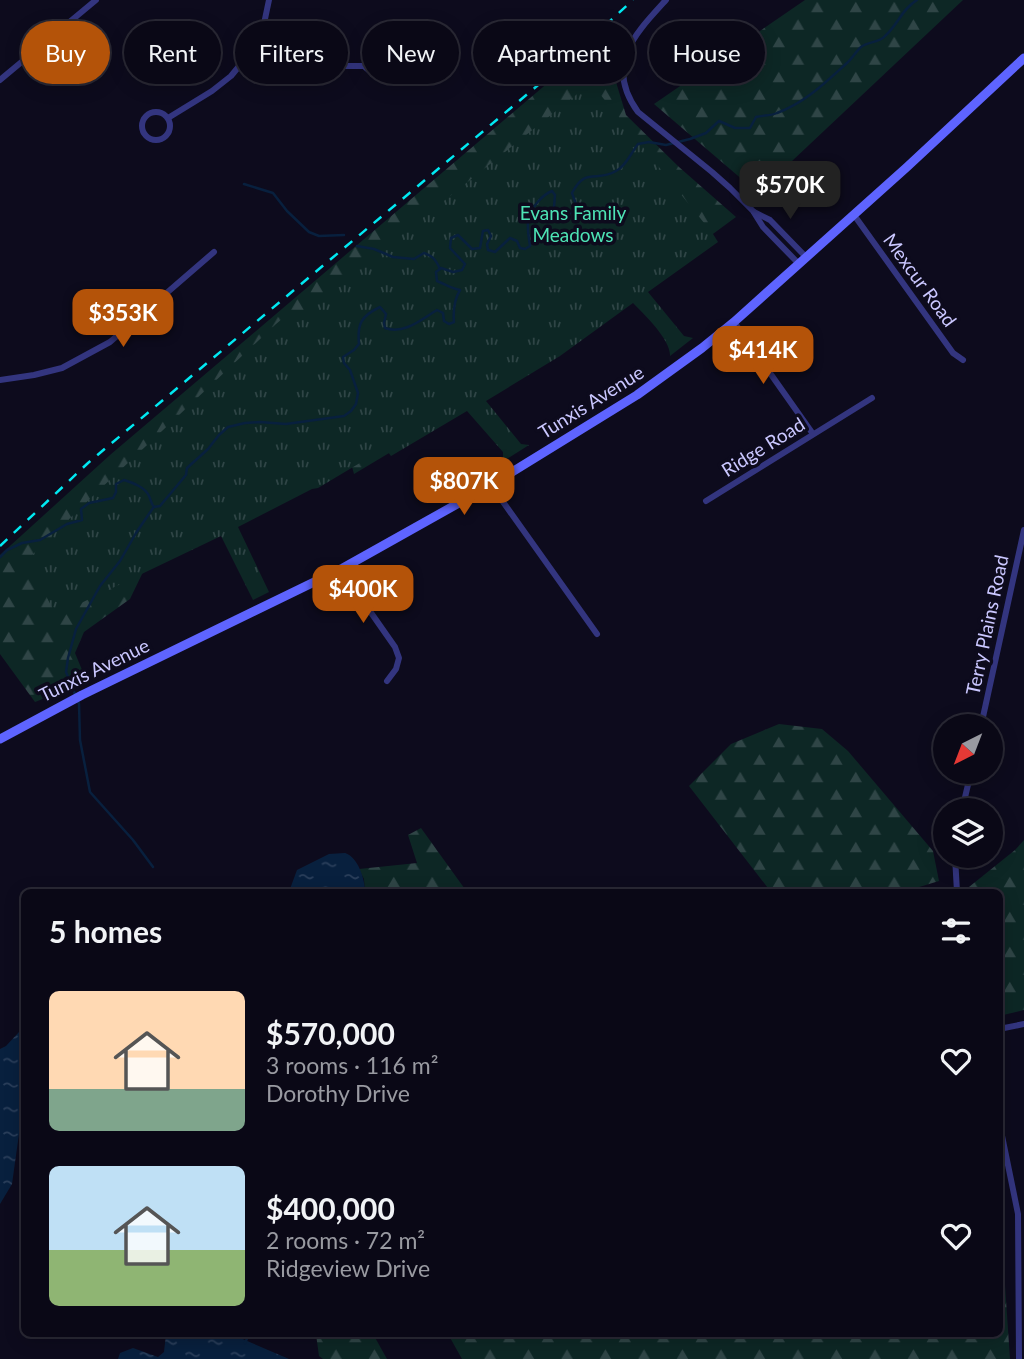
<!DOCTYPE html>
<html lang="en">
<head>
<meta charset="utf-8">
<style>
  :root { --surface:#0a0816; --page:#181623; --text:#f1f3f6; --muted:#999aa1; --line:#2a2935; --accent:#b45309 }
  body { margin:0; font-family:Lato,sans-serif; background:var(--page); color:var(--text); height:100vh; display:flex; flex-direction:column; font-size:26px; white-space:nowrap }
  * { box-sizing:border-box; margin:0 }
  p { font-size:23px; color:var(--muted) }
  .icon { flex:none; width:38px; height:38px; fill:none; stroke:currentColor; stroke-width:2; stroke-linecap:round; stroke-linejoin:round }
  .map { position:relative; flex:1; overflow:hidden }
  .sheet { position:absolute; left:21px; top:889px; width:982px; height:448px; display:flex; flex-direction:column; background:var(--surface); border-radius:10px; box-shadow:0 4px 18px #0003,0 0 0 2px var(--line) }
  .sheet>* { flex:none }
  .hud { position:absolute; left:21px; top:21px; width:984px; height:63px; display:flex; gap:14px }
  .needle { width:46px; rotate:222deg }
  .fabs { position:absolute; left:933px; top:714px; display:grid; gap:14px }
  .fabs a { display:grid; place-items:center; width:70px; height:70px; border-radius:50%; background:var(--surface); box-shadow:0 4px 18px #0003,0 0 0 2px var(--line); font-size:35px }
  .price { position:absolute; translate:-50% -60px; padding:0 16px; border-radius:14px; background:var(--accent); color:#fff; font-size:23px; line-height:46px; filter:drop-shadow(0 2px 4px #0008) }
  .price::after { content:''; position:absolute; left:50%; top:42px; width:21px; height:16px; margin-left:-10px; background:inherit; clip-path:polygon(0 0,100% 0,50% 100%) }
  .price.on { background:#222; color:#fff }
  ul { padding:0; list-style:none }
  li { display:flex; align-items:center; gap:21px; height:175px; padding:0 28px }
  li span { display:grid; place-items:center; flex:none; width:196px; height:140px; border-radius:10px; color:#555 }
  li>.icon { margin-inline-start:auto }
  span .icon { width:84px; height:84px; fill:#fffc; stroke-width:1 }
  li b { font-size:30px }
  h2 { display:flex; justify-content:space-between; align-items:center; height:84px; padding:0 28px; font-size:30px }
  .tag { padding:0 24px; border-radius:32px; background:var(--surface); box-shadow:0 4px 18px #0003,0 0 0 2px var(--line); font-size:24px; line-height:63px }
  .tag.on { background:var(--accent); color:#fff }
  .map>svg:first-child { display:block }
</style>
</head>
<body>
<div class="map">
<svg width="1024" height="1359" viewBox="0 0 1024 1359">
  <defs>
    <pattern id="forest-firs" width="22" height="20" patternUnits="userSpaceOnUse" patternTransform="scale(1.75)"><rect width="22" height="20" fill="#0d2725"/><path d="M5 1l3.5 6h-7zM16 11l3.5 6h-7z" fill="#2f4546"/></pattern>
    <pattern id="park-tufts" width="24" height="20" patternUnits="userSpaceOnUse" patternTransform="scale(1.75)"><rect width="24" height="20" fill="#0d2725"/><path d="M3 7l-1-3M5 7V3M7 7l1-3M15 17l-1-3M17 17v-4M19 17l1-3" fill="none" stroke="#2f4546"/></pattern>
    <pattern id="water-ripples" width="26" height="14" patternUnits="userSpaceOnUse" patternTransform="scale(1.75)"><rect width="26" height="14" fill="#08203e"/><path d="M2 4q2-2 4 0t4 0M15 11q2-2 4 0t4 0" fill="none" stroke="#2b3f5b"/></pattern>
  </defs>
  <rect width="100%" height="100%" fill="#0d0b1d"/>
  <!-- forest -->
  <g fill="url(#forest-firs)">
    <path d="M 805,0 L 963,0 L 758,193 L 654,104 Z"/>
    <path d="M 616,25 L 616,82 L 626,115 L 679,167 L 736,217 L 528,370 L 354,474 L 348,452 L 143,572 L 130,599 L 84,632 L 75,653 L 87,682 L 35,702 L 0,654 L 0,555 L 110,455 Z"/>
    <path d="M 779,724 L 822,729 L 848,751 L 933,851 L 939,881 L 906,891 L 906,892 L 771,892 L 689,786 L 731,744 Z"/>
    <path d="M 421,828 L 467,892 L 365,892 L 364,879 L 359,869 L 417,863 L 408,835 Z"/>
    <path d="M 1024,840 L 1024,1010 L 999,1016 L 999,892 L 965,892 L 964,891 L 1015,850 Z"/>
    <path d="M 999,1196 L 1010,1359 L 462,1359 L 448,1334 L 999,1334 Z"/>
    <path d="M 316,1334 L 373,1334 L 387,1359 L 323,1359 L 319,1356 Z"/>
  </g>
  <!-- park -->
  <path fill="url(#park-tufts)" d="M 591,83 L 713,234 L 718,242 L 648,292 L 684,336 L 693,338 L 670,356 C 671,340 644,314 633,303 L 560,356 L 486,401 L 521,444 L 529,445 L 497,465 L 503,459 L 503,452 L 467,411 L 391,456 L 385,448 L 318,488 L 312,489 L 238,527 L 269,592 L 253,600 L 221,536 L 56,615 L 27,560 L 97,492 L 276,324 L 282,319 L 288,326 Z"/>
  <!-- water -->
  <g fill="url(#water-ripples)">
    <path d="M 345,853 C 358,857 365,879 365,892 L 287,892 L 290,889 L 297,870 L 329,854 Z"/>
    <path d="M 24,1008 L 24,1098 L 12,1184 L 0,1204 L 0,1049 L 6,1046 L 19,1032 L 20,1011 Z"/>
    <path d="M 166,1334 L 231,1334 L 289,1359 L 118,1359 L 120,1353 L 133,1348 L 158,1357 L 164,1352 Z"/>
  </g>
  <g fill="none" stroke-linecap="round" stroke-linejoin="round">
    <!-- stream -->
    <g stroke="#08203e" stroke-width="2.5">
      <path d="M 244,184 L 273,193 L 287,211 L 309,232 L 319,236 L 344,235"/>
      <path d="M 357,246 L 374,249 L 393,257 L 414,259 L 424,253 C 433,256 436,260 440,269"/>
      <path d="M 0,557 L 7,550 L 22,543 L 40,540 L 67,524 L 82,520 L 81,509 L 89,503 L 113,498 L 116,492 L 116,484 L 124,480 C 133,483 145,487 149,496 C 151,500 151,504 154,507 L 160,506 L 186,475 L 187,468 L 208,449 L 219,435 L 228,427 L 245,423 L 260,422 L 286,424 L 344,416 L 351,411 L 356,404 L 358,393 L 350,370 L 344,363 L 343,357 L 354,350 L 359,344 C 357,324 361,316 380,307 L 386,314 L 384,323 L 385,328 C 404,335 422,319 437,310 L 443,313 L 444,321 L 449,324 L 454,322 C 453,310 454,300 460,290 C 451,288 445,284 437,281 L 436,272 L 441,268 L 453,272 L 462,270 L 465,264 L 450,248 L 451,238 L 458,235 L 472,249 L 480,248 L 483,231 L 488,230 L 491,236 L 487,244 L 488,250 L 495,252 L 510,238 L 517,241 L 520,248 L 525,249 L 530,246 C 529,238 526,225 529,217 C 532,207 542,195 552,191 L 555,195 L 554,207 C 561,217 570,217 577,207 L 572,193 C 586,166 596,183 616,171 C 626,166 631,153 638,144 L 649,142 L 666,145 L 690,139 L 706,133 L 719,121 L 735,128 L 750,128 L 756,117 C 763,115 771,116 777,113 C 805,103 826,82 847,63 C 853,58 856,51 861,47 C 869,41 879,43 885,36 C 898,25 901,10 917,0"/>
      <path d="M 153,867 L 133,840 L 90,792 L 80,740 L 79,704 L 66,672 L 68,658 L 76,629 L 100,586 L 120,561 L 136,533 L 153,508"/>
      <path d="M 245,1343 L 249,1334"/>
    </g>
    <!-- street -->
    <g stroke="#33357f" stroke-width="6">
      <path d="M 666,0 C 634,35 604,65 638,112 L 712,172 L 730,188 L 753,211 L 763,227 L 799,264"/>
      <path d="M 261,38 L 306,59 L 331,66 L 364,66 C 368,69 373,75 377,77 C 387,81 404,76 402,63 C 400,51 384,48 374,53 C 369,55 367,60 364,66"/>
      <path d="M 0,80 L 96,0"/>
      <circle cx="156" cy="126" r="14"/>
      <path d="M 168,118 L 212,91 L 231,76 L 245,59 L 261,38 L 269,0"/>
      <path d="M 754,212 L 770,220 L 807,258"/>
      <path d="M 854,215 L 953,353 L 963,360"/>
      <path d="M 734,322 L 813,434"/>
      <path d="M 0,380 L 34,375 L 62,368 L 110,342 L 214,252"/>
      <path d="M 491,485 L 597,634"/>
      <path d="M 706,501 L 872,398"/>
      <path d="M 343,568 L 367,607 L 395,647 L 399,658 L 396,669 L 387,681"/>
      <path d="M 981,726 L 1024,530"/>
      <path d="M 962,810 L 971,772"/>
      <path d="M 955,856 L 957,892"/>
      <path d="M 999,1029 L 1024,1024"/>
      <path d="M 999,1121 L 1018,1214 L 1019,1359"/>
    </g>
    <!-- secondary -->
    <path stroke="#5e64ff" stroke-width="9" d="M 0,739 L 82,695 L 343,568 L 491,485 L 637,395 L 702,348 L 734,322 L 907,167 L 1024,58"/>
    <!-- rail -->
    <path stroke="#00e9f2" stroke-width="2.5" stroke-dasharray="10 9" stroke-linecap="butt" d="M 0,546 L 88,463 L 562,65 L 633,0"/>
  </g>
  <g text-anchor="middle" stroke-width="7" stroke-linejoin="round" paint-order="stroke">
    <!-- park labels -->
    <g font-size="19" fill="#4ee3b5" stroke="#0d0b1d">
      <text x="573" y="220">Evans Family<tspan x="573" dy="22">Meadows</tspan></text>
    </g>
    <!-- street labels -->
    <g font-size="19" fill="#cac7ff" stroke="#0d0b1d">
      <text transform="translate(920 280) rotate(54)" y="7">Mexcur Road</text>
      <text transform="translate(591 402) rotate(-32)" y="7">Tunxis Avenue</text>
      <text transform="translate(763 447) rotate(-32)" y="7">Ridge Road</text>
      <text transform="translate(987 625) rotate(-78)" y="7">Terry Plains Road</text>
      <text transform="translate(94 670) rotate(-26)" y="7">Tunxis Avenue</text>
    </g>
  </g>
</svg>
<div class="fabs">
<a><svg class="needle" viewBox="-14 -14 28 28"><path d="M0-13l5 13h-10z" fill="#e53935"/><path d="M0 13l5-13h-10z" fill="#999aa1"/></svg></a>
<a><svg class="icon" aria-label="layers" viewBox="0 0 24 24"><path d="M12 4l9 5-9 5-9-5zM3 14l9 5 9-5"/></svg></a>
</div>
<b class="price on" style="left:790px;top:221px">$570K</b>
<b class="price" style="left:123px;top:349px">$353K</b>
<b class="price" style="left:763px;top:386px">$414K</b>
<b class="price" style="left:464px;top:517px">$807K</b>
<b class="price" style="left:363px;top:625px">$400K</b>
<div class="hud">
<a class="tag on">Buy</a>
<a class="tag">Rent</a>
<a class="tag">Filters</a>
<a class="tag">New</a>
<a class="tag">Apartment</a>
<a class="tag">House</a>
</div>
<section class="sheet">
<h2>5 homes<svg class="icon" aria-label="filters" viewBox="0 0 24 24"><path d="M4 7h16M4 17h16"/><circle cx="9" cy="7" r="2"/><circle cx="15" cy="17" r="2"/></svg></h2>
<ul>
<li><span style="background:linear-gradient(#ffd9b3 70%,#7fa58c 0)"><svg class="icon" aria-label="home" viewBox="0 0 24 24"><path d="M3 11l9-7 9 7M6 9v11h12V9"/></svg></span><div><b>$570,000</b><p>3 rooms · 116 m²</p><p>Dorothy Drive</p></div><svg class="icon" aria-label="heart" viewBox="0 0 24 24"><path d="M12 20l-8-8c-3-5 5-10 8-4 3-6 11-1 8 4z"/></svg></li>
<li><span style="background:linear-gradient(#bfe0f5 60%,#8fb573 0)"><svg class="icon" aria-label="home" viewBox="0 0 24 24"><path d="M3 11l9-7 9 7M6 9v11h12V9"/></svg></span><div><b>$400,000</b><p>2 rooms · 72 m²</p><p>Ridgeview Drive</p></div><svg class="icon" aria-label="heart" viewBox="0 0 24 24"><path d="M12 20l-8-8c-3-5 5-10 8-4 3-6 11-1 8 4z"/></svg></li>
</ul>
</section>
</div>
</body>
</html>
